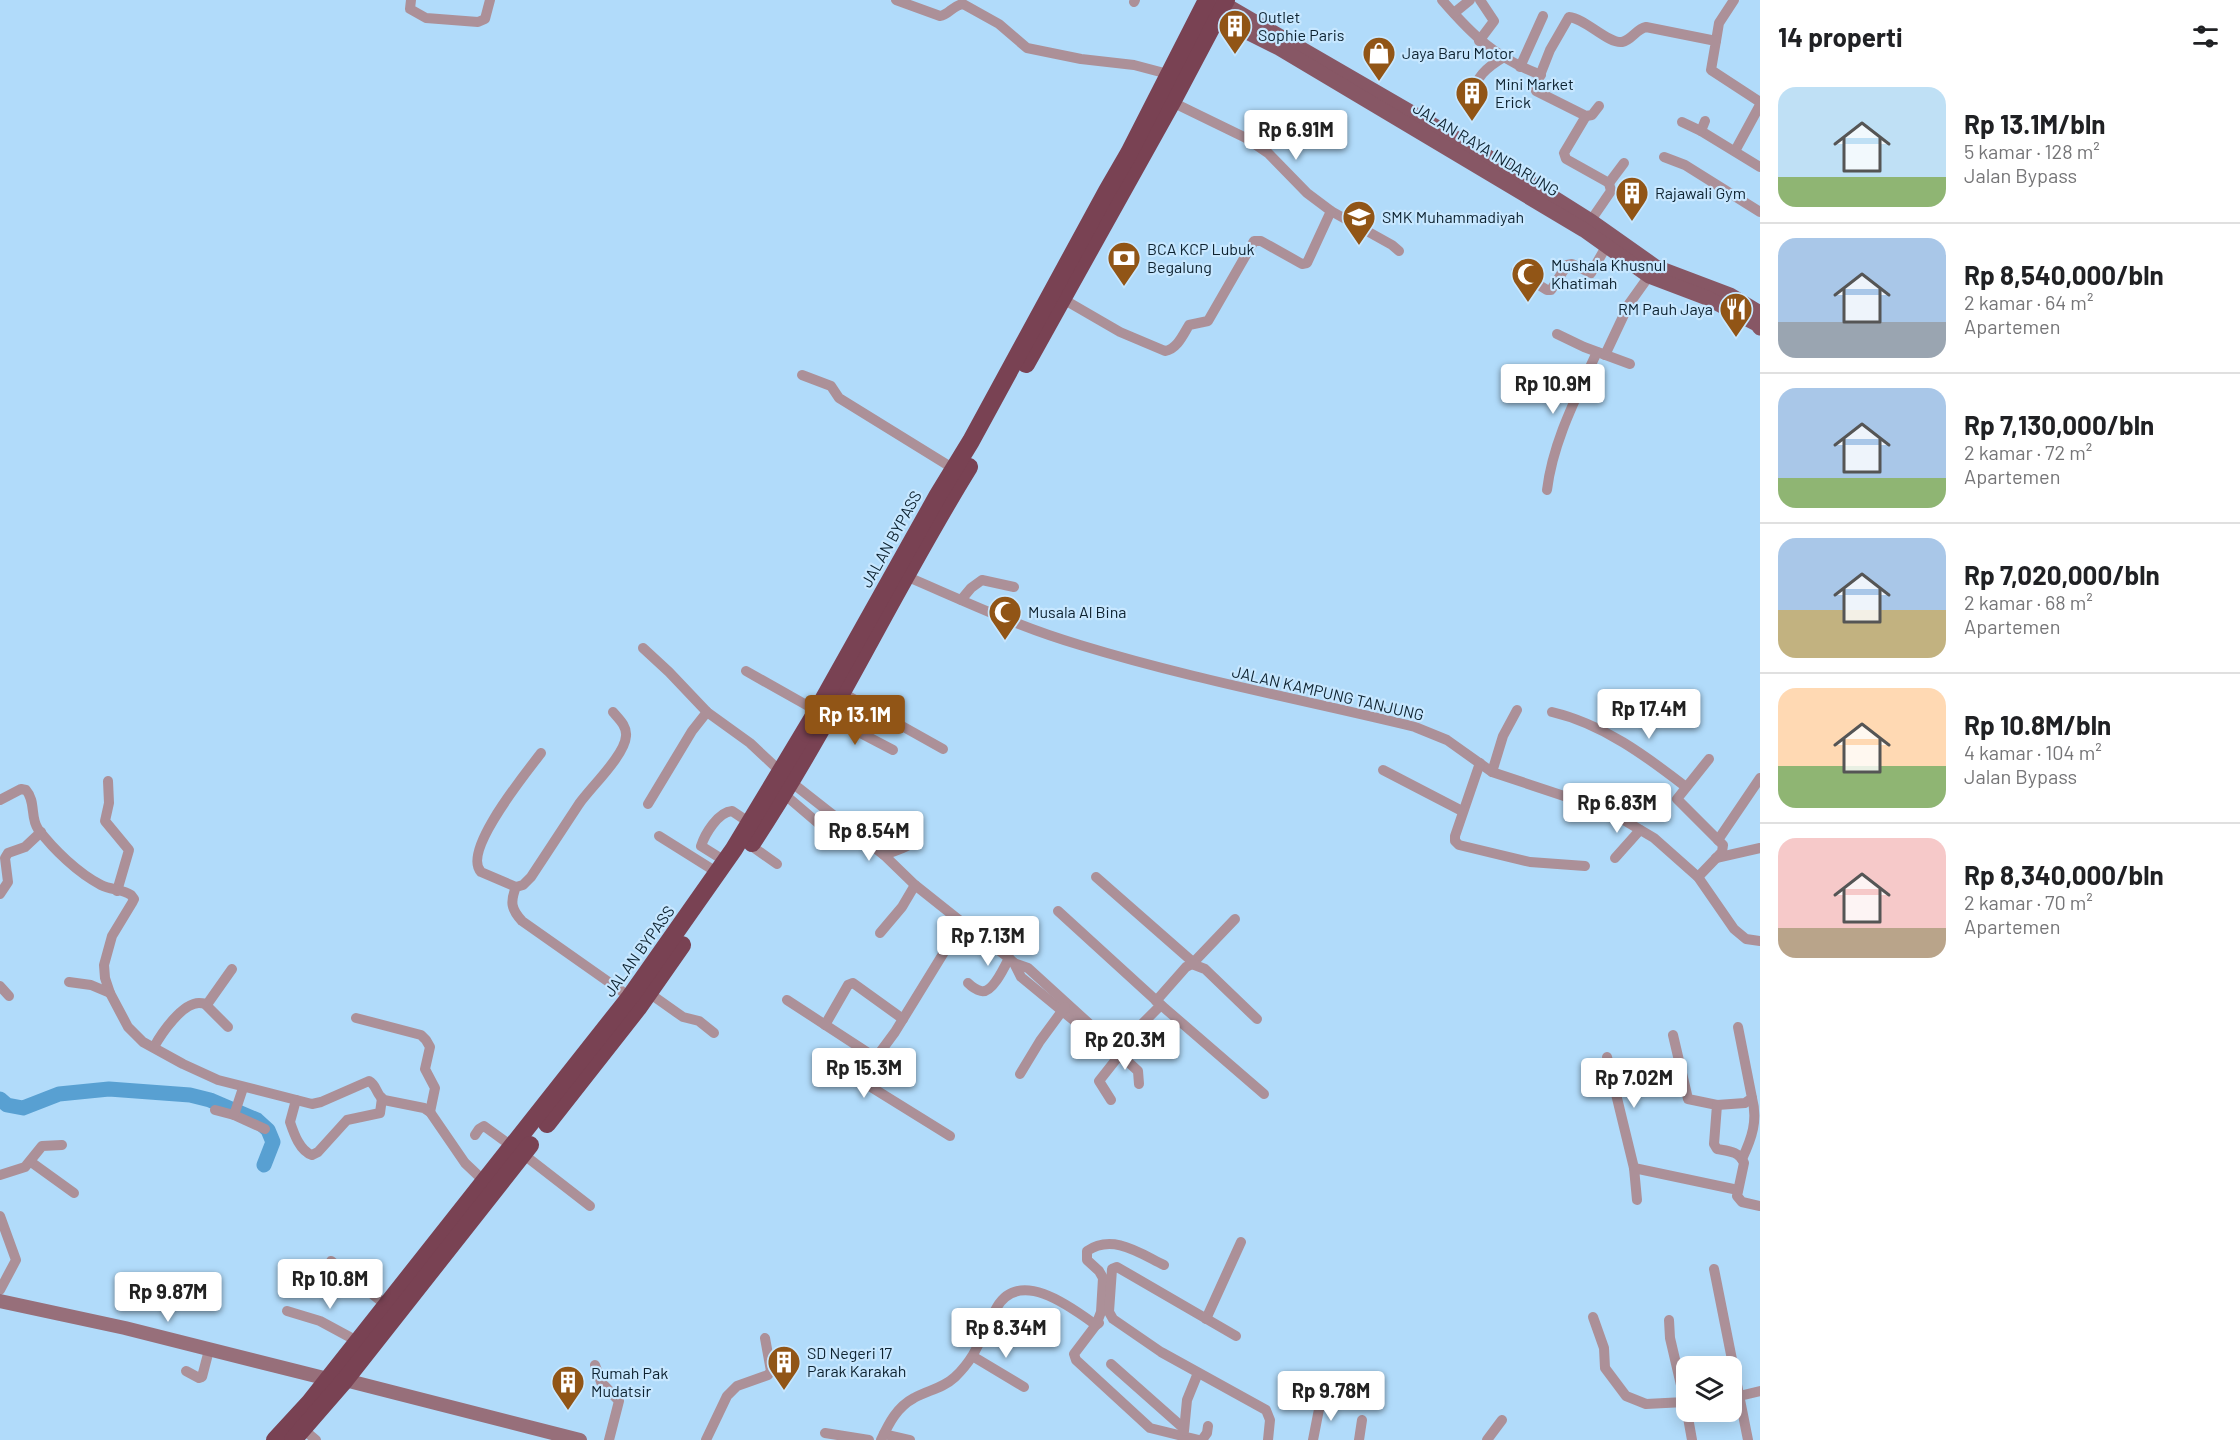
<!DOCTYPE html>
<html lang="id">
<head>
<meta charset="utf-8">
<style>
  :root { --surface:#fff; --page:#f6f6f6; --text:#202124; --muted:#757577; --line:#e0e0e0; --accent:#915516 }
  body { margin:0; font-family:Barlow,sans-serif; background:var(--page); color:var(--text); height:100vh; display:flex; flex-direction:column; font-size:22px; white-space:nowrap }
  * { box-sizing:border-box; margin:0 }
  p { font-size:20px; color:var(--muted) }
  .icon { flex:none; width:33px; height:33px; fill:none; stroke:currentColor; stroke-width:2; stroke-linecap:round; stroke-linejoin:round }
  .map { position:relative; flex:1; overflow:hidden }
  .details { display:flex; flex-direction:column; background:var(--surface); width:480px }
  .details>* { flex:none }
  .fabs { position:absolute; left:1676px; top:1356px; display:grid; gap:12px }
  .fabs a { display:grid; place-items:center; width:66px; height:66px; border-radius:12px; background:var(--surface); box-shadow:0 3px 15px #0003; font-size:30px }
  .price { position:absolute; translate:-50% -51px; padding:0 14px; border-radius:6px; background:#fff; color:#222; font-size:20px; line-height:39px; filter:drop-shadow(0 2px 3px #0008) }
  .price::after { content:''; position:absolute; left:50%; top:36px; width:18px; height:14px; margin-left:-9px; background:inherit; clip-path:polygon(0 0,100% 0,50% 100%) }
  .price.selected { background:var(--accent); color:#fff }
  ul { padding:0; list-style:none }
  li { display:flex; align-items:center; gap:18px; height:150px; padding:0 18px }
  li+li { border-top:2px solid var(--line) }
  li span { display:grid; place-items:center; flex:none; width:168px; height:120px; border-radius:18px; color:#555 }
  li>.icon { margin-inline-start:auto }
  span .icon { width:72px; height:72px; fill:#fffc; stroke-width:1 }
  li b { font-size:26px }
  h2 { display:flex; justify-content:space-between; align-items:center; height:72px; padding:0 18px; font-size:26px }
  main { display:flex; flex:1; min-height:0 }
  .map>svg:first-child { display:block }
</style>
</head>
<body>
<main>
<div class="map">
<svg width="1760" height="1440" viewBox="0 0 1760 1440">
  <rect width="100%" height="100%" fill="#b1dbfa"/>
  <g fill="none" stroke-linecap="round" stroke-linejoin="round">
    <!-- river -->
    <path stroke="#58a0d2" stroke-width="15" d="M 0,1099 L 7,1105 L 23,1108 L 59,1094 L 109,1089 L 190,1095 L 210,1100 L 257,1120 L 268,1130 L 273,1142 L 264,1165"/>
    <!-- street -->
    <g stroke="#ac9098" stroke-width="10">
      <path d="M 411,0 L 410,9 L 426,18 L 478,22 L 485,19 L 490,0"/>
      <path d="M 896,0 L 940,16 C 949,15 953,5 963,4 L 999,24 L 1027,48 L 1081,59 L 1134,65 L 1168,74"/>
      <path d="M 1442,0 C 1473,36 1496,58 1541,75"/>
      <path d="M 1134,2 L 1135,0"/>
      <path d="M 1454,13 L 1470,0"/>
      <path d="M 1479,41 L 1494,21 L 1480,0"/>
      <path d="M 1716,41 L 1719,23 L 1734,0"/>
      <path d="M 1520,67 L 1543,16"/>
      <path d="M 1470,97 C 1478,76 1484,69 1504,57"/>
      <path d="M 1172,102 L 1246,138 L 1268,153 L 1307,193 L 1331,211 L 1392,245 L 1399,251"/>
      <path d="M 1599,106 L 1592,115 L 1586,116 L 1536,91 L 1535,88 L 1550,50 L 1569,17 C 1585,18 1608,44 1622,42 C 1632,40 1636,29 1646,27 L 1716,41 L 1711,70 L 1760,102"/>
      <path d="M 1586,116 L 1564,153 L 1566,159 L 1609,183 L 1624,163"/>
      <path d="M 1705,121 L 1701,131 L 1760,167"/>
      <path d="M 1682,122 L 1701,131"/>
      <path d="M 1735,151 L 1760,105"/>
      <path d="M 1664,157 L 1685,165 L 1760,212"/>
      <path d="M 1587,226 L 1611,191 L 1609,183"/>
      <path d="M 1516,271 L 1547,290 L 1551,290 L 1567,265 L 1572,264 L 1591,273 L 1607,245"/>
      <path d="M 1063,299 L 1120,332 L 1165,351 C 1177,349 1183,335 1189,325 L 1208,321 L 1254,241 L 1261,241 L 1302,264 L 1307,263 L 1331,211"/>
      <path d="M 1557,334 L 1584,347 L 1630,364"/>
      <path d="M 1605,355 L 1629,304 L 1649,276"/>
      <path d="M 802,375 L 831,386 L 839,398 L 954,469"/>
      <path d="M 1547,490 C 1553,441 1577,396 1597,352"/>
      <path d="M 908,577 C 964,601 1021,628 1080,645 C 1191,679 1304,700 1415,727 L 1447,740 L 1492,772 L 1567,797 L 1595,803 L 1654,838 L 1698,877 L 1734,929 L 1746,939 L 1760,941"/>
      <path d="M 961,600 L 971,588 L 982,580 L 1014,587"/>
      <path d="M 643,648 L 669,672 L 707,712 L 750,743 L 781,772"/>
      <path d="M 746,671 L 817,711"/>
      <path d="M 843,693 L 943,749"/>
      <path d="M 613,712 C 619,719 627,726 626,736 C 625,755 591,787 579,804 C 563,828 547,853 531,877 L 523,885 L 516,887 C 510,902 511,909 522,921 L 630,997"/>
      <path d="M 1552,712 C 1603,724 1646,756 1686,787"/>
      <path d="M 830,717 L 893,750"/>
      <path d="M 1480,763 L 1455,836 L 1455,841 L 1459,845 L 1530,862 L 1585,866"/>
      <path d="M 1383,770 L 1462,811"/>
      <path d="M 1492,772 L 1503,736 L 1517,710"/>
      <path d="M 108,781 L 109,803 L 105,821 L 129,850 L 117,891"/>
      <path d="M 791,782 L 884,855 L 915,885 L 969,928 L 1009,958 L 1014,963 L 1021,977 L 1111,1051 L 1117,1049 L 1161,1005"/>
      <path d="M 784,794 L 832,835"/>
      <path d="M 0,800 L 21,789 L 26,790 C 36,801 30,818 38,829 C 54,850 78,873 101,885 C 111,890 123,889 131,895 L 134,899 L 132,903 L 112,936 L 104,965 L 105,978 L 110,993 L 128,1027 L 143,1042 L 183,1064 L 218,1080 L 312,1104 L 321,1102 L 369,1081 C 377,1085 376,1095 384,1100 L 424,1108 L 430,1112 L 465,1163 L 484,1181"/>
      <path d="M 648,804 L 692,731 L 707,712"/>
      <path d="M 659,836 L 718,873"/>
      <path d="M 1718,840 L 1760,778"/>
      <path d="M 750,845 L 777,864"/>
      <path d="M 884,855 C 898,849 910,849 918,835"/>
      <path d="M 1615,858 L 1640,830"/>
      <path d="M 1716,858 L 1760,848"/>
      <path d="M 725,861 L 701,846 C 705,834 718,812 732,811 L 750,823"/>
      <path d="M 1096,877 L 1194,963"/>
      <path d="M 1698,877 L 1722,852 L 1723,845 L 1677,799 L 1709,759"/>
      <path d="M 516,887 L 481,872 C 461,851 527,772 541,753"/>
      <path d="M 0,894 L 8,882 L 5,858 L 8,853 L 25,847 L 41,832"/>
      <path d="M 1058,911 L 1161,1005 L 1264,1094"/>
      <path d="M 880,933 L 902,907 L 915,885"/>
      <path d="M 1014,963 L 1028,968 L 1117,1049 L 1118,1057 L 1099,1081 L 1111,1100"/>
      <path d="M 1192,964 L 1235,919"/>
      <path d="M 69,982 L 91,985 L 110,993"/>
      <path d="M 968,983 C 971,986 977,990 981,991 C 992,994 1005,966 1009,958"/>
      <path d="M 0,986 L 9,996"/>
      <path d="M 649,993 L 683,1017 L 699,1021 L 714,1033"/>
      <path d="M 787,1000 L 876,1058"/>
      <path d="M 1156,1001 L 1186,967 L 1192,964 L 1205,969 L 1257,1019"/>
      <path d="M 206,1005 L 228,1027"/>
      <path d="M 356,1018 L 421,1035 L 426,1040 L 430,1047 L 425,1069 L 435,1088 L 430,1112"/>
      <path d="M 825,1025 L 848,985 L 853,983 L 903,1019"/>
      <path d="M 1673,1035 L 1688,1099 L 1717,1105 L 1714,1144 L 1717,1149 C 1728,1151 1739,1151 1744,1163 L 1737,1196 L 1742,1202 L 1760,1206"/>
      <path d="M 154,1047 C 161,1034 182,1003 199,1003 C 202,1003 205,1004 208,1003 L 232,969"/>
      <path d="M 1118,1057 L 1126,1060 L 1138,1071 L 1139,1084"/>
      <path d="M 1607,1057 L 1634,1168"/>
      <path d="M 1020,1074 L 1040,1041 L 1065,1007"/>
      <path d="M 296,1100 L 290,1122 C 294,1134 300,1151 312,1155 L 318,1152 L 347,1120 L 380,1113 L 382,1098"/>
      <path d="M 1717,1105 L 1745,1103 L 1752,1098 L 1738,1027"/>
      <path d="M 215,1110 L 234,1115 L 265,1129"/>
      <path d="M 234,1115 L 243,1088"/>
      <path d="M 475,1135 L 479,1129 L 484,1126 L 513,1147"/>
      <path d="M 950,1136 L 871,1087 L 863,1079 L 864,1074 L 895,1032 L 962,923"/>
      <path d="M 523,1154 L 590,1206"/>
      <path d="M 1742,1159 C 1752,1138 1758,1120 1752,1098"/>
      <path d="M 31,1162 L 74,1193"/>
      <path d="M 0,1175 L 25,1167 L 42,1146 L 62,1145"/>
      <path d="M 1637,1200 L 1634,1168 L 1738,1190"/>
      <path d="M 0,1216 L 16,1260 L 0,1290"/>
      <path d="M 331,1261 L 386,1305"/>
      <path d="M 1164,1265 C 1141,1254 1113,1233 1087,1251 L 1087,1260 L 1099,1271 L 1103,1278 L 1101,1312 L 1096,1325 L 1074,1354 L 1076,1360 L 1150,1428 L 1199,1440"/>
      <path d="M 1714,1269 L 1748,1440"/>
      <path d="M 287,1311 L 320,1321 L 357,1341"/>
      <path d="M 1593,1317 L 1604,1348 L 1605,1368 L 1626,1396 L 1646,1404 L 1685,1402 L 1670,1338 L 1669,1320"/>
      <path d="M 1206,1319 L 1241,1242"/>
      <path d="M 1236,1336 L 1117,1267 L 1112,1269 L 1109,1312 L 1113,1319 L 1161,1352 L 1266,1410 L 1270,1420 L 1268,1440"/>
      <path d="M 974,1357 L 1024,1387"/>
      <path d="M 1111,1364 L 1181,1426 L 1184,1426"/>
      <path d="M 595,1365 L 601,1382 L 619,1401 L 609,1440"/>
      <path d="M 186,1371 L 199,1378 L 202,1377 L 209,1350"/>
      <path d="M 1731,1398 L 1760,1391"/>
      <path d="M 1687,1412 L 1692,1440"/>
      <path d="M 303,1429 L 316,1440"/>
      <path d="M 1184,1431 L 1187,1400 L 1198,1373"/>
      <path d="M 825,1433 L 869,1440"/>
      <path d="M 884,1434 L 910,1440"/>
      <path d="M 706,1440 L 727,1396 L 737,1386 L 768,1375 L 771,1371 L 765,1338"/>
      <path d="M 881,1440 C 889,1423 897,1407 914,1398 C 928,1390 942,1389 955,1377 C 979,1354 981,1334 997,1307 C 1020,1268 1071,1307 1096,1325 L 1099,1323"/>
      <path d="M 1202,1440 L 1207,1433 L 1208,1426"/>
      <path d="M 1313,1440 L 1321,1399"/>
      <path d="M 1359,1440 L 1362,1420"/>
      <path d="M 1487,1440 L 1502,1420"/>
    </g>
    <!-- secondary -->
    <path stroke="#976f7a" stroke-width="14" d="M 0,1301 L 125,1328 L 328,1379 L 345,1380 L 580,1440"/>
    <!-- primary -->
    <g stroke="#875765" stroke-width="15">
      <path d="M 1224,4 L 1502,165 L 1591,221 L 1656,267 L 1730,295 L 1760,313"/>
      <path d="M 1217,17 L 1279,48 L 1584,230 L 1649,276 L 1707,298 L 1757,324 L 1760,328"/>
    </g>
    <!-- highway -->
    <g stroke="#794253" stroke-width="18">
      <path d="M 1026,364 L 1172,102 L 1226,0"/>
      <path d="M 752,843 C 832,722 893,590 969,467"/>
      <path d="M 547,1124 L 638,1008 L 682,945"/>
      <path d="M 275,1440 L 310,1402 L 630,997 L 734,849 L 817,711 L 938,495 L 971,441 L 1107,191 L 1129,153 L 1207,0"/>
      <path d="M 293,1440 L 345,1380 L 530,1145"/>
    </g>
  </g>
  <!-- icons -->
  <defs>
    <symbol id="building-pin" viewBox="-11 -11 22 30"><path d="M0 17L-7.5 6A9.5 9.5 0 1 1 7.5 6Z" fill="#915516" stroke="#c7e7ff"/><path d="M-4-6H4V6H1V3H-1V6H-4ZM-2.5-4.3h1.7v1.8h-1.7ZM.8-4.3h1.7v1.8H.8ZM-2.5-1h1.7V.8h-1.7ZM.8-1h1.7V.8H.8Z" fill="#fff"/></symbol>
    <symbol id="shop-pin" viewBox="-11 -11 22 30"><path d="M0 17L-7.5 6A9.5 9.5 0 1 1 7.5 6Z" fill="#915516" stroke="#c7e7ff"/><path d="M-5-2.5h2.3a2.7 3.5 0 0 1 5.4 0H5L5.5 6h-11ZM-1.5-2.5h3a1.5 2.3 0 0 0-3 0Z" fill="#fff"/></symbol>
    <symbol id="school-pin" viewBox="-11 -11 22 30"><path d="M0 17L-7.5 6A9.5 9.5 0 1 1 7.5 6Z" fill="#915516" stroke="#c7e7ff"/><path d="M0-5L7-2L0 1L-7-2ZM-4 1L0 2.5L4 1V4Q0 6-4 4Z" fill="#fff"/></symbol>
    <symbol id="bank-pin" viewBox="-11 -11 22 30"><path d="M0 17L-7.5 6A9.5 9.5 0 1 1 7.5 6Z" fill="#915516" stroke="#c7e7ff"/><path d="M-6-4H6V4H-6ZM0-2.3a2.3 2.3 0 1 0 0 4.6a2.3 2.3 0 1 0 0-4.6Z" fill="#fff"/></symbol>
    <symbol id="mosque-pin" viewBox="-11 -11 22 30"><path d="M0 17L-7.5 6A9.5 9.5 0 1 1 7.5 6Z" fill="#915516" stroke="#c7e7ff"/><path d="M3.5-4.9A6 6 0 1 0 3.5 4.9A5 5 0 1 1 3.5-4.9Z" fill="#fff"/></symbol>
    <symbol id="restaurant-pin" viewBox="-11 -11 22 30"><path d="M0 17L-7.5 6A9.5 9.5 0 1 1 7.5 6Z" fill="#915516" stroke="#c7e7ff"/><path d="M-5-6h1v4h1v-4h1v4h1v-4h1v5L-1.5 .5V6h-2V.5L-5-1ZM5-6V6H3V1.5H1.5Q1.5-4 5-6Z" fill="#fff"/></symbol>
  </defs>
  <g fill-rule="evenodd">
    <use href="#building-pin" x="1216" y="7" width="38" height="52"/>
    <use href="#shop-pin" x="1360" y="34" width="38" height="52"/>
    <use href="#building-pin" x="1453" y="74" width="38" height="52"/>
    <use href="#building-pin" x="1613" y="174" width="38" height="52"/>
    <use href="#school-pin" x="1340" y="198" width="38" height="52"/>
    <use href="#bank-pin" x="1105" y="239" width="38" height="52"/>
    <use href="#mosque-pin" x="1509" y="255" width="38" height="52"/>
    <use href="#restaurant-pin" x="1717" y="290" width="38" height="52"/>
    <use href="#mosque-pin" x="986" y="593" width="38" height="52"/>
    <use href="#building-pin" x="765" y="1343" width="38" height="52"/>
    <use href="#building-pin" x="549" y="1363" width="38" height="52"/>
  </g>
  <g text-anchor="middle" stroke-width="4.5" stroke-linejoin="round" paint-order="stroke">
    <!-- poi labels -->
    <g font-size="16" fill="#0d2230" stroke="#c7e7ff" text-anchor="start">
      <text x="1258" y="23">Outlet<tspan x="1258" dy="18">Sophie Paris</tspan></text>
      <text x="1402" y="59">Jaya Baru Motor</text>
      <text x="1495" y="90">Mini Market<tspan x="1495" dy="18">Erick</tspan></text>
      <text x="1655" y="199">Rajawali Gym</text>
      <text x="1382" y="223">SMK Muhammadiyah</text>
      <text x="1147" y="255">BCA KCP Lubuk<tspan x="1147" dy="18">Begalung</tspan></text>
      <text x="1551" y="271">Mushala Khusnul<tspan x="1551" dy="18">Khatimah</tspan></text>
      <text x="1713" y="315" text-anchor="end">RM Pauh Jaya</text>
      <text x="1028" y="618">Musala Al Bina</text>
      <text x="807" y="1359">SD Negeri 17<tspan x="807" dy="18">Parak Karakah</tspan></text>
      <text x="591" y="1379">Rumah Pak<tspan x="591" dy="18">Mudatsir</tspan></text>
    </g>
    <!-- street labels -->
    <g font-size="16" fill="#0d2230" stroke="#c7e7ff">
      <text transform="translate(1486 149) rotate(31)" y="6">JALAN RAYA INDARUNG</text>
      <text transform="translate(891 539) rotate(-61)" y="6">JALAN BYPASS</text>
      <text transform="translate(1328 693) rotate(13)" y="6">JALAN KAMPUNG TANJUNG</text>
      <text transform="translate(639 951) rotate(-54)" y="6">JALAN BYPASS</text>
    </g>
  </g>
</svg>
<div class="fabs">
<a><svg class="icon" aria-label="layers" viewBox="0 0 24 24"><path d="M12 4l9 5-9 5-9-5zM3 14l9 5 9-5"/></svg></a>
</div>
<b class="price" style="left:1296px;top:161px">Rp 6.91M</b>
<b class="price" style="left:1553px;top:415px">Rp 10.9M</b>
<b class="price" style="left:1649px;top:740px">Rp 17.4M</b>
<b class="price selected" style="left:855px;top:746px">Rp 13.1M</b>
<b class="price" style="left:1617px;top:834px">Rp 6.83M</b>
<b class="price" style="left:869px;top:862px">Rp 8.54M</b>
<b class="price" style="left:988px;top:967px">Rp 7.13M</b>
<b class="price" style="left:1125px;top:1071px">Rp 20.3M</b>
<b class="price" style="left:864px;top:1099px">Rp 15.3M</b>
<b class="price" style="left:1634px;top:1109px">Rp 7.02M</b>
<b class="price" style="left:330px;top:1310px">Rp 10.8M</b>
<b class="price" style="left:168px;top:1323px">Rp 9.87M</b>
<b class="price" style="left:1006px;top:1359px">Rp 8.34M</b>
<b class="price" style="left:1331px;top:1422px">Rp 9.78M</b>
</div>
<section class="details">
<h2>14 properti<svg class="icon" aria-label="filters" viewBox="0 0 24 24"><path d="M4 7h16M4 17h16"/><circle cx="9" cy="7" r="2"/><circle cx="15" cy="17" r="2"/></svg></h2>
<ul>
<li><span style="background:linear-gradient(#bfe0f5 75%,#8fb573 0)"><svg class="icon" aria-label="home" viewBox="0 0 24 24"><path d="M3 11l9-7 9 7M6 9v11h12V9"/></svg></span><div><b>Rp 13.1M/bln</b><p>5 kamar · 128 m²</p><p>Jalan Bypass</p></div></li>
<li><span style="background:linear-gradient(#a9c7e8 70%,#9aa5b1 0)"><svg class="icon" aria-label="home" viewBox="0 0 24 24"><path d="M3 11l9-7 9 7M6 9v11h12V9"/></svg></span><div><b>Rp 8,540,000/bln</b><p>2 kamar · 64 m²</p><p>Apartemen</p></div></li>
<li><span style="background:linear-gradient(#a9c7e8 75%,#8fb573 0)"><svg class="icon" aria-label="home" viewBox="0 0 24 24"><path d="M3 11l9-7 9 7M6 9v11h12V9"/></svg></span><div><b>Rp 7,130,000/bln</b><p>2 kamar · 72 m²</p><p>Apartemen</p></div></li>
<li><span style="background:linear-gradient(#a9c7e8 60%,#c2b280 0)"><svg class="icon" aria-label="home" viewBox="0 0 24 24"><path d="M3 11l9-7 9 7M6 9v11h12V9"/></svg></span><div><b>Rp 7,020,000/bln</b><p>2 kamar · 68 m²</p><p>Apartemen</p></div></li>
<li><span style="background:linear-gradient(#ffd9b3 65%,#8fb573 0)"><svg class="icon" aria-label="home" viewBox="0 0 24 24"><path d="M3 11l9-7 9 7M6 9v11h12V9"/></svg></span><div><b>Rp 10.8M/bln</b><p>4 kamar · 104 m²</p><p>Jalan Bypass</p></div></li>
<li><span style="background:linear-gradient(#f6c9c9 75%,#b9a48a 0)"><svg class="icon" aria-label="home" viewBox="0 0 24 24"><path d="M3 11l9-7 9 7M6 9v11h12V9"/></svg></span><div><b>Rp 8,340,000/bln</b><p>2 kamar · 70 m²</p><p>Apartemen</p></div></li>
</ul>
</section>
</main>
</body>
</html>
